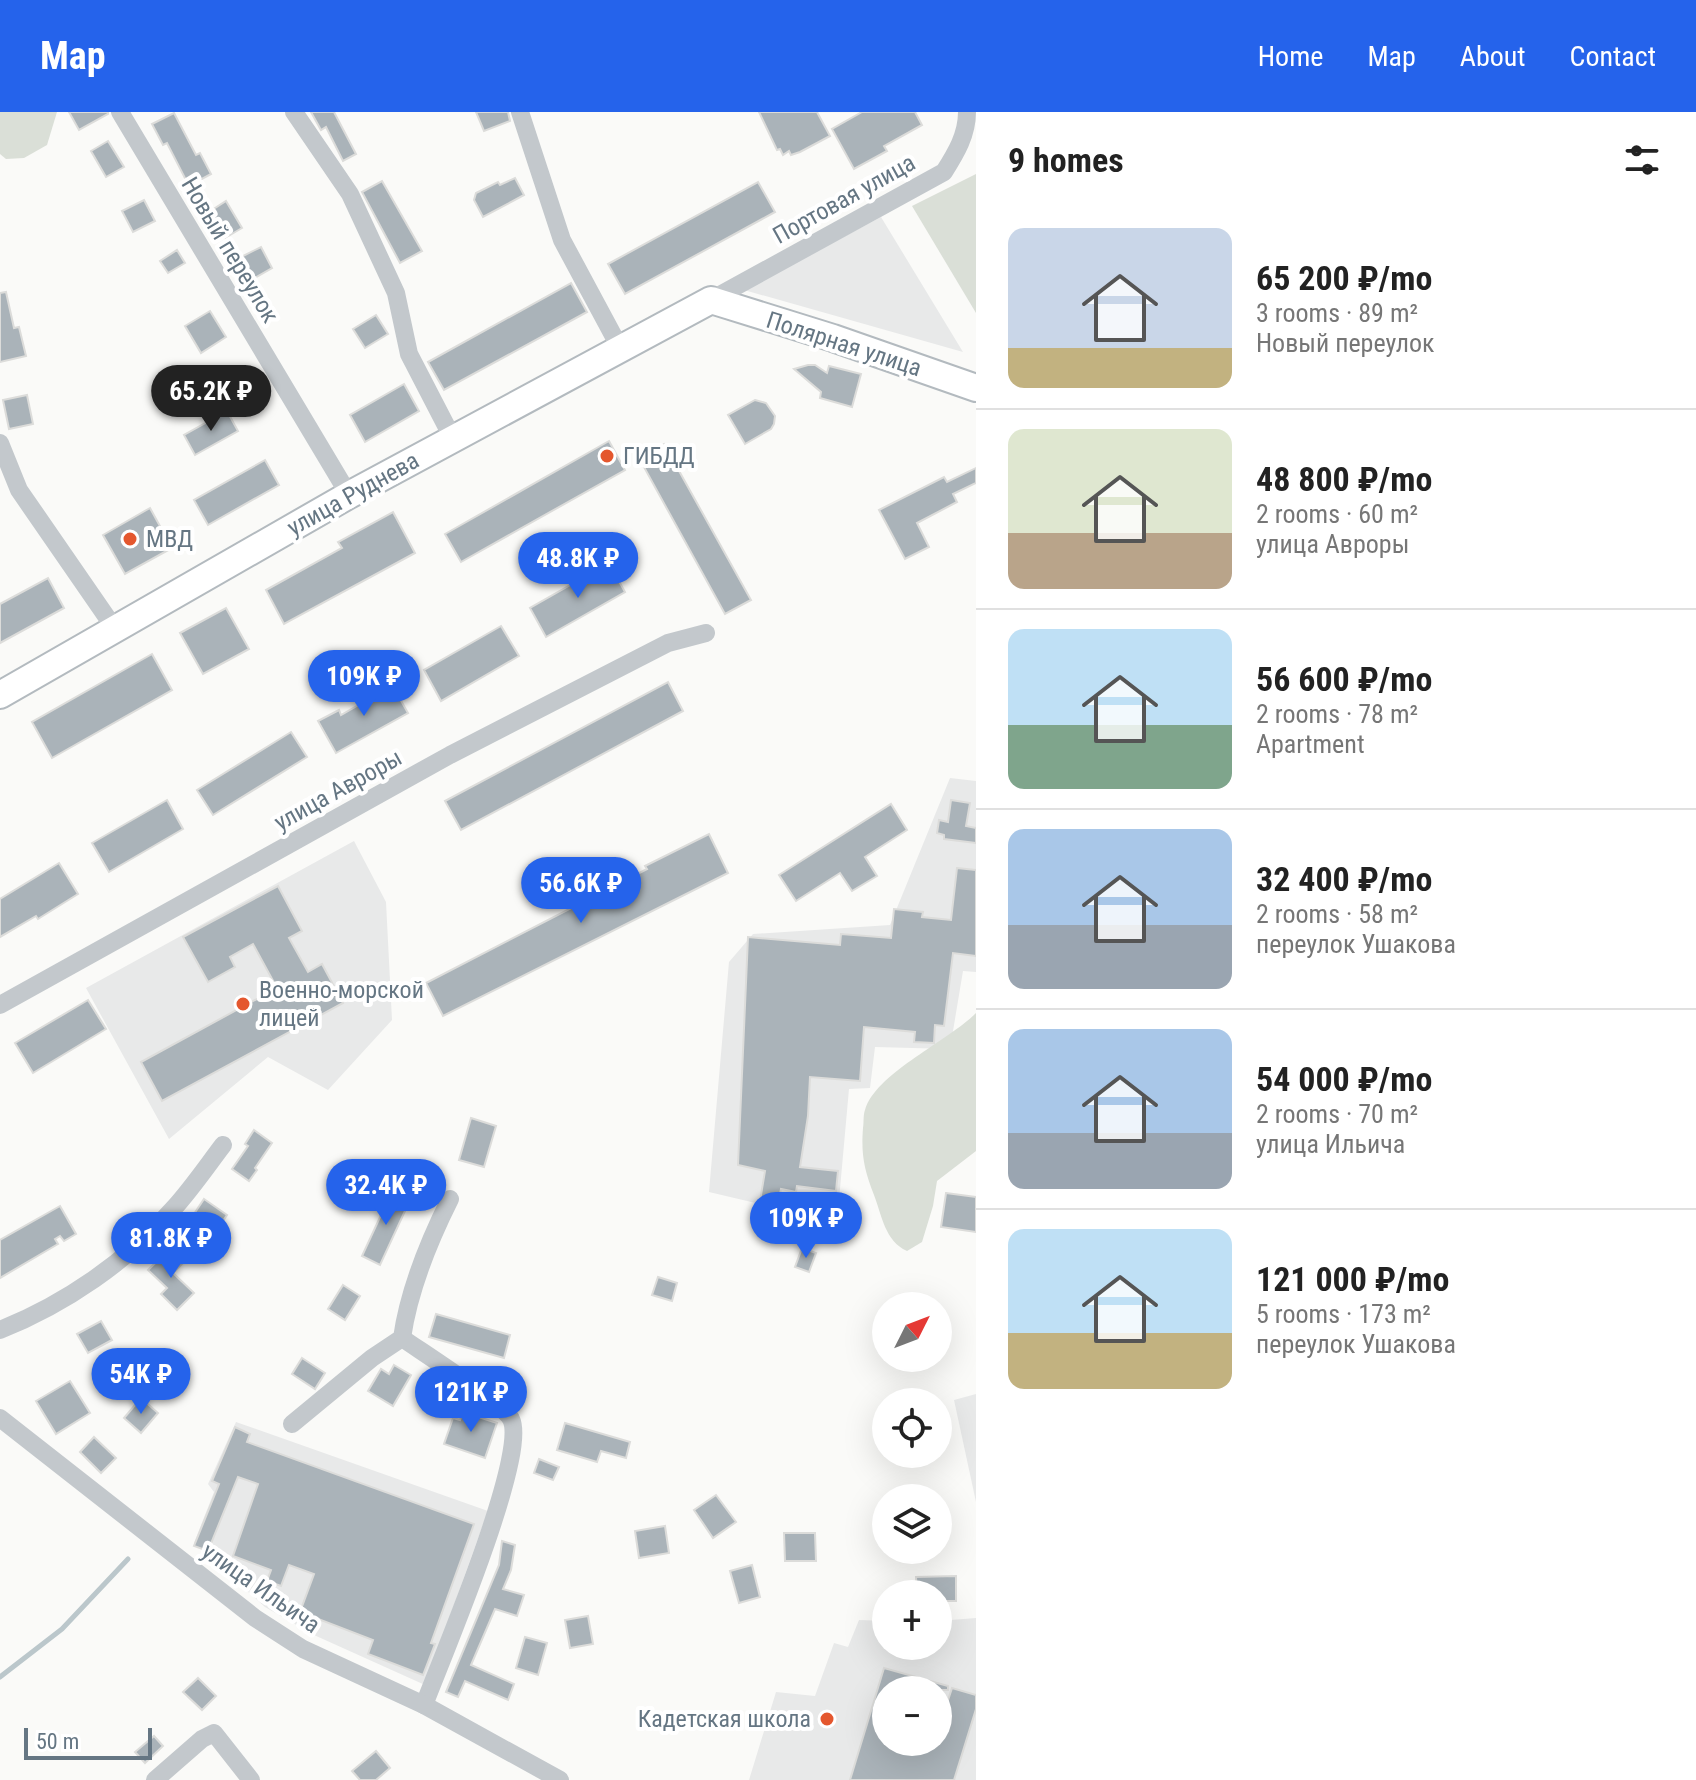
<!DOCTYPE html>
<html lang="en">
<head>
<meta charset="utf-8">
<style>
  :root { --surface:#fff; --page:#f2f2f2; --text:#222; --muted:#767676; --line:#e0e0e0; --accent:#2563eb }
  body { margin:0; font-family:"Roboto Condensed",sans-serif; background:var(--page); color:var(--text); height:100vh; display:flex; flex-direction:column; font-size:30px; white-space:nowrap }
  * { box-sizing:border-box; margin:0 }
  p { font-size:26px; color:var(--muted) }
  .icon { flex:none; width:44px; height:44px; fill:none; stroke:currentColor; stroke-width:2; stroke-linecap:round; stroke-linejoin:round }
  .map { position:relative; flex:1; overflow:hidden }
  .side { display:flex; flex-direction:column; background:var(--surface); width:720px }
  .side>* { flex:none }
  .needle { width:52px; rotate:48deg }
  .controls { position:absolute; left:872px; top:1180px; display:grid; gap:16px }
  .controls a { display:grid; place-items:center; width:80px; height:80px; border-radius:50%; background:var(--surface); box-shadow:0 8px 32px #0002; font-size:40px }
  .scale { position:absolute; left:24px; bottom:20px; width:128px; box-sizing:border-box; padding-left:8px; border:4px solid #657683; border-top:0; font-size:22px; line-height:28px; white-space:nowrap; color:#657683; -webkit-text-stroke:6px #fff; paint-order:stroke }
  .price { position:absolute; translate:-50% -68px; padding:0 18px; border-radius:28px; background:var(--accent); color:#fff; font-size:26px; line-height:52px; filter:drop-shadow(0 2px 4px #0008) }
  .price::after { content:''; position:absolute; left:50%; top:48px; width:24px; height:18px; margin-left:-12px; background:inherit; clip-path:polygon(0 0,100% 0,50% 100%) }
  .price.on { background:#222; color:#fff }
  ul { padding:0; list-style:none }
  li { display:flex; align-items:center; gap:24px; height:200px; padding:0 32px }
  li+li { border-top:2px solid var(--line) }
  li span { display:grid; place-items:center; flex:none; width:224px; height:160px; border-radius:16px; color:#555 }
  li>.icon { margin-inline-start:auto }
  span .icon { width:96px; height:96px; fill:#fffc; stroke-width:1 }
  li b { font-size:34px }
  h2 { display:flex; justify-content:space-between; align-items:center; height:96px; padding:0 32px; font-size:34px }
  header { display:flex; align-items:center; gap:48px; box-sizing:border-box; height:112px; padding:0 40px; background:var(--accent); color:#fff }
  header strong { font-size:38px }
  nav { display:flex; gap:44px; margin-inline-start:auto; font-size:28px }
  main { display:flex; flex:1; min-height:0 }
  .map>svg:first-child { display:block }
</style>
</head>
<body>
<header>
<strong>Map</strong>
<nav><a>Home</a><a>Map</a><a>About</a><a>Contact</a></nav>
</header>
<main>
<div class="map">
<svg width="976" height="1668" viewBox="0 0 976 1668">
  <rect width="100%" height="100%" fill="#fafaf8"/>
  <!-- built -->
  <g fill="#e8e9e9" fill-rule="evenodd">
    <path d="M 881,105 L 963,240 L 744,178 Z"/>
    <path d="M 950,666 L 976,669 L 976,860 L 963,859 L 950,937 L 875,935 L 870,976 L 849,977 L 837,1110 L 709,1080 L 729,850 L 753,822 L 890,813 Z"/>
    <path d="M 354,729 L 386,790 L 392,908 L 328,978 L 268,945 L 169,1027 L 86,876 Z"/>
    <path d="M 976,1282 L 976,1390 L 954,1288 Z"/>
    <path d="M 236,1310 L 488,1399 L 425,1573 L 314,1523 L 265,1495 L 194,1431 L 214,1380 L 208,1372 Z"/>
    <path d="M 976,1506 L 976,1668 L 749,1668 L 776,1580 L 815,1584 L 834,1531 L 848,1535 L 859,1508 L 886,1509 L 886,1534 L 938,1534 L 938,1509 ZM 886,1578 L 938,1578 L 938,1630 L 886,1630 Z"/>
  </g>
  <!-- green -->
  <g fill="#dadfd7">
    <path d="M 0,0 L 57,0 L 47,33 L 24,46 L 6,47 L 0,42 Z"/>
    <path d="M 976,62 L 976,201 L 912,94 Z"/>
    <path d="M 976,901 L 976,1039 L 937,1069 L 933,1094 L 922,1130 L 907,1139 C 885,1129 882,1104 874,1083 C 864,1057 861,1043 863,1016 C 864,1011 863,1003 865,998 C 876,961 947,930 976,901 Z"/>
  </g>
  <g fill="none" stroke-linecap="round" stroke-linejoin="round">
    <!-- stream -->
    <path stroke="#bbc7cb" stroke-width="5" d="M 0,1565 L 62,1517 L 128,1447"/>
  </g>
  <!-- building -->
  <g fill="#aab3b9" stroke="#dcdcda" stroke-width="2">
    <path d="M 69,0 L 108,0 L 108,2 L 79,18 Z"/>
    <path d="M 311,0 L 334,0 L 356,42 L 343,49 L 326,15 L 321,18 Z"/>
    <path d="M 476,0 L 508,0 L 510,9 L 484,19 Z"/>
    <path d="M 759,0 L 817,0 L 830,24 L 800,40 L 791,43 L 789,39 L 783,43 L 780,37 L 777,38 Z"/>
    <path d="M 862,0 L 915,0 L 922,13 L 884,34 L 887,39 L 854,57 L 832,17 Z"/>
    <path d="M 174,1 L 196,43 L 200,41 L 211,62 L 189,74 L 167,31 L 163,33 L 152,12 Z"/>
    <path d="M 108,29 L 124,55 L 106,65 L 91,39 Z"/>
    <path d="M 515,66 L 524,83 L 483,105 L 474,88 L 476,81 L 498,70 L 500,73 Z"/>
    <path d="M 382,69 L 422,139 L 400,151 L 362,80 Z"/>
    <path d="M 758,70 L 775,100 L 625,182 L 608,152 Z"/>
    <path d="M 144,88 L 155,109 L 133,120 L 122,99 Z"/>
    <path d="M 226,89 L 242,116 L 225,126 L 209,100 Z"/>
    <path d="M 261,135 L 272,156 L 251,168 L 239,146 Z"/>
    <path d="M 177,138 L 185,151 L 168,161 L 160,149 Z"/>
    <path d="M 571,171 L 587,200 L 444,278 L 428,250 Z"/>
    <path d="M 6,180 L 14,216 L 19,215 L 26,244 L 0,250 L 0,181 Z"/>
    <path d="M 210,199 L 226,225 L 201,241 L 185,214 Z"/>
    <path d="M 376,203 L 388,222 L 365,236 L 353,217 Z"/>
    <path d="M 808,253 L 815,253 L 827,261 L 829,254 L 861,262 L 852,295 L 820,286 L 821,280 L 794,257 Z"/>
    <path d="M 404,272 L 419,299 L 365,330 L 350,303 Z"/>
    <path d="M 27,283 L 33,312 L 9,317 L 3,288 Z"/>
    <path d="M 755,288 L 766,291 L 775,304 L 774,312 L 771,317 L 745,332 L 728,303 Z"/>
    <path d="M 227,299 L 238,319 L 195,343 L 184,323 Z"/>
    <path d="M 609,329 L 625,358 L 461,450 L 445,422 Z"/>
    <path d="M 664,332 L 751,488 L 725,502 L 639,346 Z"/>
    <path d="M 265,348 L 279,373 L 208,413 L 194,388 Z"/>
    <path d="M 976,356 L 976,371 L 953,382 L 957,390 L 917,411 L 929,435 L 905,447 L 879,398 L 944,365 L 947,370 Z"/>
    <path d="M 150,396 L 172,436 L 125,462 L 103,423 Z"/>
    <path d="M 393,400 L 415,441 L 284,512 L 266,478 L 342,436 L 338,430 Z"/>
    <path d="M 609,451 L 625,480 L 546,525 L 530,496 Z"/>
    <path d="M 48,466 L 64,496 L 0,531 L 0,492 Z"/>
    <path d="M 226,496 L 249,537 L 203,562 L 180,521 Z"/>
    <path d="M 501,514 L 519,544 L 441,589 L 424,558 Z"/>
    <path d="M 152,542 L 172,578 L 52,646 L 32,610 Z"/>
    <path d="M 390,569 L 408,601 L 336,641 L 318,609 L 339,598 L 341,603 L 374,584 L 371,580 Z"/>
    <path d="M 668,570 L 683,599 L 461,718 L 445,689 Z"/>
    <path d="M 291,620 L 307,645 L 213,703 L 197,678 Z"/>
    <path d="M 167,688 L 183,717 L 109,760 L 92,731 Z"/>
    <path d="M 951,688 L 970,691 L 966,714 L 976,716 L 976,731 L 944,727 L 944,723 L 937,721 L 939,708 L 948,710 Z"/>
    <path d="M 891,692 L 907,718 L 865,745 L 877,764 L 852,779 L 840,761 L 796,789 L 779,763 Z"/>
    <path d="M 709,722 L 728,761 L 443,904 L 426,871 L 647,757 L 645,754 Z"/>
    <path d="M 59,751 L 78,782 L 38,807 L 36,804 L 0,825 L 0,787 Z"/>
    <path d="M 957,756 L 976,758 L 976,844 L 953,841 L 944,914 L 935,913 L 934,931 L 914,930 L 915,920 L 864,915 L 860,969 L 810,965 L 808,1004 L 800,1055 L 838,1059 L 836,1079 L 797,1074 L 796,1080 L 781,1077 L 778,1092 L 760,1089 L 765,1059 L 738,1053 L 748,825 L 840,833 L 841,822 L 891,826 L 894,797 L 923,800 L 922,805 L 951,808 Z"/>
    <path d="M 278,774 L 302,819 L 289,826 L 308,860 L 322,852 L 343,891 L 162,989 L 141,950 L 277,876 L 253,832 L 230,845 L 235,855 L 208,870 L 183,825 Z"/>
    <path d="M 88,888 L 106,917 L 33,961 L 15,931 Z"/>
    <path d="M 471,1006 L 496,1014 L 484,1055 L 459,1048 Z"/>
    <path d="M 254,1018 L 272,1031 L 255,1056 L 257,1058 L 249,1069 L 232,1057 L 248,1034 L 245,1032 Z"/>
    <path d="M 393,1077 L 411,1086 L 380,1153 L 362,1144 Z"/>
    <path d="M 946,1081 L 976,1085 L 976,1120 L 941,1115 Z"/>
    <path d="M 204,1087 L 227,1103 L 217,1118 L 194,1102 Z"/>
    <path d="M 60,1094 L 76,1122 L 64,1129 L 60,1124 L 55,1127 L 58,1132 L 0,1166 L 0,1128 Z"/>
    <path d="M 802,1136 L 816,1141 L 809,1160 L 795,1155 Z"/>
    <path d="M 170,1137 L 183,1151 L 173,1161 L 194,1181 L 177,1198 L 161,1182 L 167,1176 L 148,1158 Z"/>
    <path d="M 658,1165 L 677,1171 L 672,1189 L 652,1183 Z"/>
    <path d="M 343,1173 L 360,1184 L 345,1208 L 328,1197 Z"/>
    <path d="M 436,1202 L 510,1223 L 504,1246 L 429,1225 Z"/>
    <path d="M 101,1209 L 112,1228 L 88,1241 L 77,1222 Z"/>
    <path d="M 302,1246 L 325,1261 L 315,1277 L 292,1262 Z"/>
    <path d="M 394,1253 L 411,1263 L 393,1294 L 368,1279 L 381,1257 L 389,1262 Z"/>
    <path d="M 70,1269 L 90,1301 L 56,1322 L 36,1289 Z"/>
    <path d="M 141,1286 L 158,1301 L 141,1321 L 124,1306 Z"/>
    <path d="M 463,1300 L 497,1311 L 485,1346 L 444,1332 L 453,1306 L 460,1308 Z"/>
    <path d="M 565,1311 L 630,1330 L 626,1346 L 601,1339 L 597,1350 L 557,1338 Z"/>
    <path d="M 235,1315 L 250,1322 L 247,1330 L 474,1412 L 431,1531 L 435,1532 L 423,1563 L 368,1542 L 373,1528 L 300,1500 L 314,1462 L 289,1453 L 281,1474 L 267,1469 L 271,1458 L 233,1444 L 258,1372 L 238,1365 L 208,1439 L 194,1434 L 219,1372 L 212,1369 Z"/>
    <path d="M 94,1325 L 116,1346 L 101,1361 L 80,1340 Z"/>
    <path d="M 539,1347 L 559,1355 L 553,1368 L 534,1361 Z"/>
    <path d="M 716,1383 L 736,1410 L 713,1426 L 694,1398 Z"/>
    <path d="M 665,1414 L 669,1441 L 639,1446 L 635,1419 Z"/>
    <path d="M 784,1421 L 815,1421 L 816,1449 L 785,1449 Z"/>
    <path d="M 502,1429 L 515,1433 L 511,1458 L 503,1477 L 524,1483 L 517,1504 L 495,1497 L 471,1553 L 514,1572 L 508,1588 L 465,1569 L 458,1585 L 446,1580 L 499,1453 Z"/>
    <path d="M 752,1453 L 760,1485 L 739,1491 L 730,1459 Z"/>
    <path d="M 956,1464 L 956,1489 L 938,1489 L 938,1482 L 917,1482 L 916,1465 Z"/>
    <path d="M 588,1504 L 593,1532 L 570,1536 L 565,1508 Z"/>
    <path d="M 525,1525 L 547,1531 L 538,1563 L 516,1556 Z"/>
    <path d="M 884,1556 L 948,1574 L 948,1578 L 886,1578 L 886,1630 L 938,1630 L 938,1619 L 952,1576 L 976,1583 L 976,1597 L 954,1668 L 850,1668 Z"/>
    <path d="M 198,1566 L 216,1584 L 202,1598 L 183,1580 Z"/>
    <path d="M 154,1624 L 163,1634 L 145,1651 L 135,1640 Z"/>
    <path d="M 376,1639 L 390,1656 L 376,1668 L 360,1668 L 352,1659 Z"/>
  </g>
  <g fill="none" stroke-linecap="round" stroke-linejoin="round">
    <defs>
      <path id="secondary" d="M 0,583 L 349,383 L 711,188 L 833,226 L 976,276"/>
    </defs>
    <!-- secondary casing -->
    <use href="#secondary" stroke="#b3babf" stroke-width="30"/>
    <!-- street -->
    <g stroke="#c3c8cc" stroke-width="18">
      <path d="M 120,0 L 349,383"/>
      <path d="M 294,0 L 350,82 L 396,181 L 409,242 L 453,327"/>
      <path d="M 520,0 L 562,128 L 620,236"/>
      <path d="M 711,188 L 944,60 C 956,41 967,23 967,0"/>
      <path d="M 0,331 L 19,378 L 115,517"/>
      <path d="M 0,893 L 450,643 L 668,531 L 706,521"/>
      <path d="M 0,1218 C 65,1192 128,1149 174,1096 C 192,1076 207,1054 223,1033"/>
      <path d="M 402,1226 C 422,1240 502,1291 511,1307 C 529,1342 441,1548 424,1593"/>
      <path d="M 0,1306 L 255,1506 L 303,1537 L 424,1593 L 560,1668"/>
      <path d="M 292,1312 L 372,1246 L 402,1226 C 409,1177 428,1131 450,1087"/>
      <path d="M 155,1668 L 202,1627 L 214,1621 L 251,1668"/>
    </g>
    <!-- secondary -->
    <use href="#secondary" stroke="#fff" stroke-width="26"/>
  </g>
  <!-- markers -->
  <g fill="#e4572e" stroke="#fff" stroke-width="3">
    <circle cx="607" cy="344" r="8"/>
    <circle cx="130" cy="427" r="8"/>
    <circle cx="243" cy="892" r="8"/>
    <circle cx="827" cy="1607" r="8"/>
  </g>
  <g text-anchor="middle" stroke-width="8" stroke-linejoin="round" paint-order="stroke">
    <!-- street labels -->
    <g font-size="24" fill="#657683" stroke="#fff">
      <text transform="translate(844 87) rotate(-29)" y="8">Портовая улица</text>
      <text transform="translate(230 138) rotate(59)" y="8">Новый переулок</text>
      <text transform="translate(844 232) rotate(18)" y="8">Полярная улица</text>
      <text transform="translate(353 382) rotate(-29)" y="8">улица Руднева</text>
      <text transform="translate(338 678) rotate(-29)" y="8">улица Авроры</text>
      <text transform="translate(261 1476) rotate(35)" y="8">улица Ильича</text>
    </g>
    <!-- poi labels -->
    <g font-size="24" fill="#657683" stroke="#fff" text-anchor="start">
      <text x="623" y="352">ГИБДД</text>
      <text x="146" y="435">МВД</text>
      <text x="259" y="886">Военно-морской<tspan x="259" dy="28">лицей</tspan></text>
      <text x="811" y="1615" text-anchor="end">Кадетская школа</text>
    </g>
  </g>
</svg>
<div class="controls">
<a><svg class="needle" viewBox="-14 -14 28 28"><path d="M0-13l5 13h-10z" fill="#e53935"/><path d="M0 13l5-13h-10z" fill="#767676"/></svg></a>
<a><svg class="icon" aria-label="locate" viewBox="0 0 24 24"><circle cx="12" cy="12" r="6"/><path d="M12 2v4M12 18v4M2 12h4M18 12h4"/></svg></a>
<a><svg class="icon" aria-label="layers" viewBox="0 0 24 24"><path d="M12 4l9 5-9 5-9-5zM3 14l9 5 9-5"/></svg></a>
<a>+</a>
<a>−</a>
</div>
<div class="scale">50 m</div>
<b class="price on" style="left:211px;top:321px">65.2K ₽</b>
<b class="price" style="left:578px;top:488px">48.8K ₽</b>
<b class="price" style="left:364px;top:606px">109K ₽</b>
<b class="price" style="left:581px;top:813px">56.6K ₽</b>
<b class="price" style="left:386px;top:1115px">32.4K ₽</b>
<b class="price" style="left:806px;top:1148px">109K ₽</b>
<b class="price" style="left:171px;top:1168px">81.8K ₽</b>
<b class="price" style="left:141px;top:1304px">54K ₽</b>
<b class="price" style="left:471px;top:1322px">121K ₽</b>
</div>
<section class="side">
<h2>9 homes<svg class="icon" aria-label="filters" viewBox="0 0 24 24"><path d="M4 7h16M4 17h16"/><circle cx="9" cy="7" r="2"/><circle cx="15" cy="17" r="2"/></svg></h2>
<ul>
<li><span style="background:linear-gradient(#c9d6e8 75%,#c2b280 0)"><svg class="icon" aria-label="home" viewBox="0 0 24 24"><path d="M3 11l9-7 9 7M6 9v11h12V9"/></svg></span><div><b>65 200 ₽/mo</b><p>3 rooms · 89 m²</p><p>Новый переулок</p></div></li>
<li><span style="background:linear-gradient(#dfe7d0 65%,#b9a48a 0)"><svg class="icon" aria-label="home" viewBox="0 0 24 24"><path d="M3 11l9-7 9 7M6 9v11h12V9"/></svg></span><div><b>48 800 ₽/mo</b><p>2 rooms · 60 m²</p><p>улица Авроры</p></div></li>
<li><span style="background:linear-gradient(#bfe0f5 60%,#7fa58c 0)"><svg class="icon" aria-label="home" viewBox="0 0 24 24"><path d="M3 11l9-7 9 7M6 9v11h12V9"/></svg></span><div><b>56 600 ₽/mo</b><p>2 rooms · 78 m²</p><p>Apartment</p></div></li>
<li><span style="background:linear-gradient(#a9c7e8 60%,#9aa5b1 0)"><svg class="icon" aria-label="home" viewBox="0 0 24 24"><path d="M3 11l9-7 9 7M6 9v11h12V9"/></svg></span><div><b>32 400 ₽/mo</b><p>2 rooms · 58 m²</p><p>переулок Ушакова</p></div></li>
<li><span style="background:linear-gradient(#a9c7e8 65%,#9aa5b1 0)"><svg class="icon" aria-label="home" viewBox="0 0 24 24"><path d="M3 11l9-7 9 7M6 9v11h12V9"/></svg></span><div><b>54 000 ₽/mo</b><p>2 rooms · 70 m²</p><p>улица Ильича</p></div></li>
<li><span style="background:linear-gradient(#bfe0f5 65%,#c2b280 0)"><svg class="icon" aria-label="home" viewBox="0 0 24 24"><path d="M3 11l9-7 9 7M6 9v11h12V9"/></svg></span><div><b>121 000 ₽/mo</b><p>5 rooms · 173 m²</p><p>переулок Ушакова</p></div></li>
</ul>
</section>
</main>
</body>
</html>
